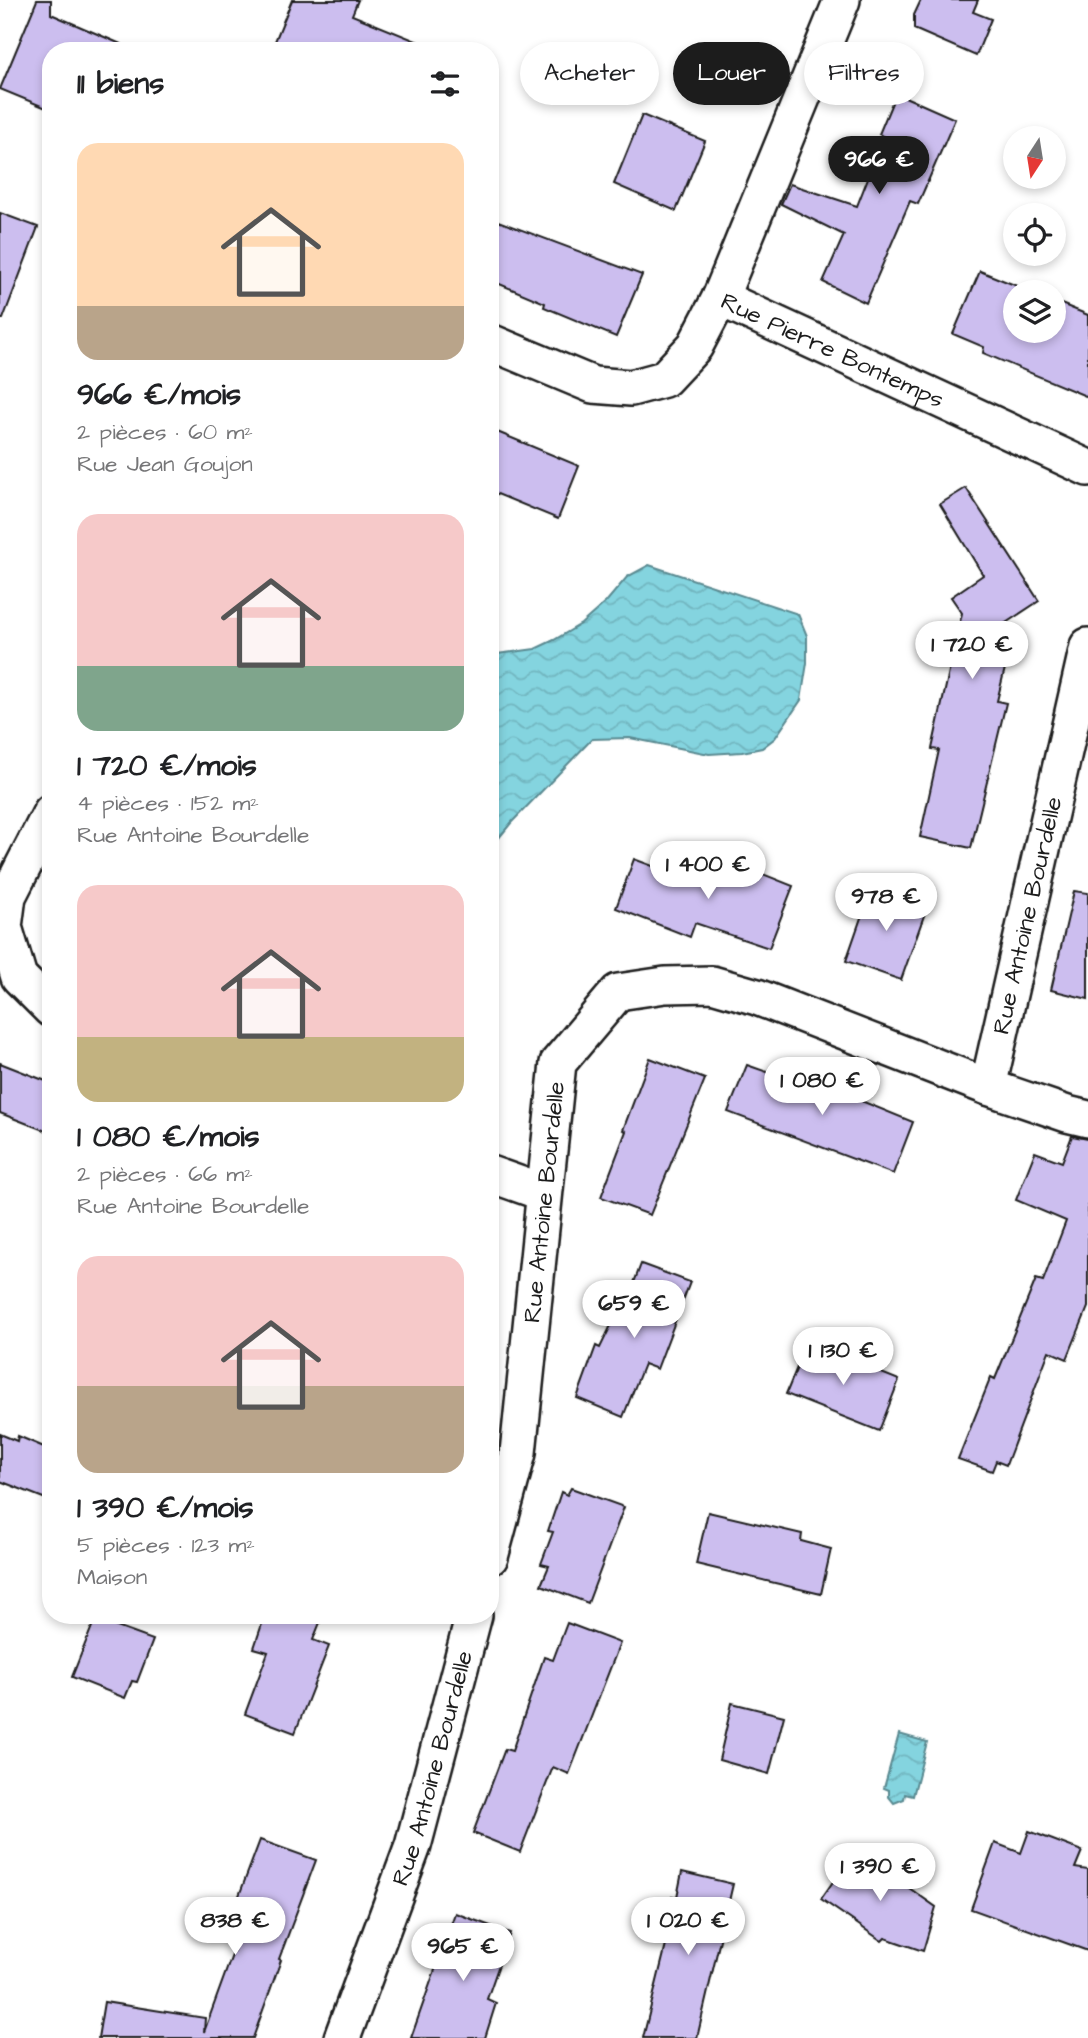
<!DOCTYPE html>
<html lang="fr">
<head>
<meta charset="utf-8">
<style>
  :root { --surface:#fff; --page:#f6f6f6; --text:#202124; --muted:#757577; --accent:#1c1c1c }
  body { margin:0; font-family:"Architects Daughter",sans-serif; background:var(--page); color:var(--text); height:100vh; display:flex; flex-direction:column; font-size:26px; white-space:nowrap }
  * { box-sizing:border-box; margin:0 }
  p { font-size:23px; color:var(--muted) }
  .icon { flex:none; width:38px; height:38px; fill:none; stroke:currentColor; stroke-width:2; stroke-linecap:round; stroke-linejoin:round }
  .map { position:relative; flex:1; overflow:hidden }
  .panel { position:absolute; left:42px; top:42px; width:457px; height:1582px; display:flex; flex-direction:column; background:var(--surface); border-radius:28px; box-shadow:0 4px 10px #0003 }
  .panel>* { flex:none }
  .hud { position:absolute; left:520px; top:42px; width:462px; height:63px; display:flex; gap:14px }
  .needle { width:46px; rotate:192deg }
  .tools { position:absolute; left:1003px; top:126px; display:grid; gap:14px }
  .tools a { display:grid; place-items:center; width:63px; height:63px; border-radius:50%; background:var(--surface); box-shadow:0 4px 10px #0003; font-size:35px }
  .price { position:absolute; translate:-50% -60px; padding:0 16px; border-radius:24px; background:#fff; color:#222; font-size:23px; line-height:46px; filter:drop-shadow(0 2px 4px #0008) }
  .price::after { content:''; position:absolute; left:50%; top:42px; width:21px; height:16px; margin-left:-10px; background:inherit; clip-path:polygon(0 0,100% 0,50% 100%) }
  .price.active { background:var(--accent); color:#fff }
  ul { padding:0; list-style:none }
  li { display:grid; align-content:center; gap:14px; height:371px; padding:0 35px }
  li span { display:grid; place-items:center; height:217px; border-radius:21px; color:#555 }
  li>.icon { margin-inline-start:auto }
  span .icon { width:126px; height:126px; fill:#fffc; stroke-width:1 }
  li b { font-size:30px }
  h2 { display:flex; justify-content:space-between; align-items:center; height:84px; padding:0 35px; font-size:30px }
  .chip { padding:0 24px; border-radius:32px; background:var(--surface); box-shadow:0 4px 10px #0003; font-size:24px; line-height:63px }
  .chip.active { background:var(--accent); color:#fff }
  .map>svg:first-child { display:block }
</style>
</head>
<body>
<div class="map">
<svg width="1088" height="2038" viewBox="0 0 1088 2038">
  <defs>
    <pattern id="water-waves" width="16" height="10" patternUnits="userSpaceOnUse" patternTransform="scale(1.75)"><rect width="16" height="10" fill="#84d4df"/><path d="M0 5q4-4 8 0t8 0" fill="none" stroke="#71b5bf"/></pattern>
  </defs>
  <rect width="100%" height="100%" fill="#fff"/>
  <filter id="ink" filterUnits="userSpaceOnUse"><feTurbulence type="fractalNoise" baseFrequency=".0143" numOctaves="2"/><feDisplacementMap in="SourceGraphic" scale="14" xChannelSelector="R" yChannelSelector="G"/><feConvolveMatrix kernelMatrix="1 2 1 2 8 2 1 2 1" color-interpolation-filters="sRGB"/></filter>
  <g filter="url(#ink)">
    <!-- water -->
    <g fill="url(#water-waves)" stroke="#5a8a91" stroke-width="2">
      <path d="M 649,565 L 798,614 L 807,636 L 807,663 L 801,700 L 775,738 L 762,748 L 742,752 L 709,754 L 630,738 L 592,739 L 511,823 L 490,849 L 490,655 L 535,649 L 554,640 L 581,624 L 606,602 L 627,577 Z"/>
      <path d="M 899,1734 L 927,1742 L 913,1796 L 905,1794 L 904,1799 L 894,1803 L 889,1797 L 889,1790 L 884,1788 Z"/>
    </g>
    <!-- building -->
    <g fill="#ccbeef" stroke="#1c1c1c" stroke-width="2">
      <path d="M 37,0 L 51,0 L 51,14 L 137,51 L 51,51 L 51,110 L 0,89 Z"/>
      <path d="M 292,0 L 358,0 L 352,15 L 436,49 L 435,51 L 271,51 Z"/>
      <path d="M 921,0 L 978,0 L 973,12 L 991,19 L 976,56 L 914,29 L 914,15 Z"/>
      <path d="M 896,93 L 955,119 L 918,204 L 910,201 L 866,303 L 823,282 L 844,235 L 781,204 L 790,184 L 857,206 L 884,137 L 879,134 Z"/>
      <path d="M 642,115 L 705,141 L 676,211 L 614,184 Z"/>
      <path d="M 0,213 L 38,227 L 3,319 L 0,319 Z"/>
      <path d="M 490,218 L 642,275 L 616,337 L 544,307 L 545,303 L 490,280 Z"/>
      <path d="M 980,271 L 1032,292 L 1015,292 L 1015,331 L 1054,331 L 1054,301 L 1088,315 L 1088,397 L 983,353 L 984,347 L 953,334 Z"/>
      <path d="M 490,429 L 579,466 L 558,519 L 490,491 Z"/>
      <path d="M 966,488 L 1039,601 L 959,654 L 1006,664 L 997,701 L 1006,703 L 971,848 L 920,837 L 939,750 L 932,749 L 962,613 L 951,597 L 983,575 L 940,504 Z"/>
      <path d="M 720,857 L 793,886 L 769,948 L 695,923 L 690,937 L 616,908 L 634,859 L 709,887 Z"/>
      <path d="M 872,886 L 927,907 L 901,980 L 846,961 Z"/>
      <path d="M 1074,891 L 1088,893 L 1088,999 L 1051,990 Z"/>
      <path d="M 650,1058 L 705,1079 L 650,1215 L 601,1197 L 626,1131 L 623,1130 Z"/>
      <path d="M 0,1063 L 51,1083 L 51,1133 L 0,1113 Z"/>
      <path d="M 747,1065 L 790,1080 L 793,1073 L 913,1122 L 893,1174 L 728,1112 Z"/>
      <path d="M 1072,1136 L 1088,1139 L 1088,1307 L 1067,1359 L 1049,1351 L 1006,1465 L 996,1461 L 992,1471 L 958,1459 L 991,1377 L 995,1379 L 1036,1279 L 1043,1281 L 1066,1221 L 1016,1200 L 1035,1152 L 1062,1162 Z"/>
      <path d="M 641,1264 L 690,1282 L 657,1369 L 644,1364 L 623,1417 L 577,1398 L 596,1346 L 600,1348 L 618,1311 L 623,1312 Z"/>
      <path d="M 807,1343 L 899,1380 L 879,1431 L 786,1394 Z"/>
      <path d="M 0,1434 L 17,1441 L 18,1436 L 51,1450 L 51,1501 L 0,1481 Z"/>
      <path d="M 571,1488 L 624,1507 L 588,1603 L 541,1585 L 549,1566 L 541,1564 L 553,1532 L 548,1531 L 561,1492 L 567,1495 Z"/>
      <path d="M 708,1512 L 802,1534 L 801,1541 L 831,1549 L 821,1594 L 696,1564 Z"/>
      <path d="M 265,1615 L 323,1615 L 313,1640 L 329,1646 L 295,1733 L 245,1714 L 268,1652 L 254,1648 Z"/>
      <path d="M 95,1619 L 153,1640 L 137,1682 L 132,1681 L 125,1698 L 72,1677 Z"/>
      <path d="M 567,1623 L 620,1643 L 569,1774 L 553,1767 L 520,1852 L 473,1833 L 505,1749 L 512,1751 L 544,1657 L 553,1660 Z"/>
      <path d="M 732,1703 L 784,1716 L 769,1774 L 719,1760 Z"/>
      <path d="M 1029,1831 L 1082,1851 L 1075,1868 L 1088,1870 L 1088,1951 L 971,1909 L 995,1843 L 1021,1853 Z"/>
      <path d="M 260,1840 L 316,1860 L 279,1959 L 281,1960 L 253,2038 L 98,2038 L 104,2002 L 205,2018 L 204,2032 L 236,1944 L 228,1941 L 235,1919 L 231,1917 Z"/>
      <path d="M 855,1850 L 936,1907 L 923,1951 L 885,1938 L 882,1941 L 821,1899 Z"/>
      <path d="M 682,1872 L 733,1884 L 697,2038 L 643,2038 L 668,1937 L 662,1936 L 672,1896 L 677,1897 Z"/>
      <path d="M 455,1913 L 510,1933 L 487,1999 L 496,2003 L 485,2038 L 411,2038 Z"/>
    </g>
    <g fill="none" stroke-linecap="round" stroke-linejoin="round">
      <defs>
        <g id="street">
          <path id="s1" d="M 720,298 L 1088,468"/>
          <path d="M 490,342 L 593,385 L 631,388 L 664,379 L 695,346 L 720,298 L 842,0"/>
          <path d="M 51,812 L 8,896 L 4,927 L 19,977 L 51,1009"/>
          <path d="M 988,1087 L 1067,1114 L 1088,1119"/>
          <path d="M 490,1174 L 544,1193"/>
          <path id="s2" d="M 490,1557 L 518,1453 L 558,1063 L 618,992 L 665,985 L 712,984 L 757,997 L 988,1087 L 1088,646"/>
          <path id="s3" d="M 342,2038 L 413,1846 L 474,1615"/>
        </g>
      </defs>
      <!-- street casing -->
      <use href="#street" stroke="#1c1c1c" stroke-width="40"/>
      <!-- street -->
      <use href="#street" stroke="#fff" stroke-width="35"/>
    </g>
  </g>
  <g text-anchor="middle" stroke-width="5" stroke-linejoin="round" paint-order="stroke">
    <!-- street labels -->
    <g font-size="24" fill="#1c1c1c" stroke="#fff">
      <text dy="8" stroke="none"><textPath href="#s1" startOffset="124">Rue Pierre Bontemps</textPath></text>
      <text dy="8" stroke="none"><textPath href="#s2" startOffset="1158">Rue Antoine Bourdelle</textPath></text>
      <text dy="8" stroke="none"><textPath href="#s2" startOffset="360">Rue Antoine Bourdelle</textPath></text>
      <text dy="8" stroke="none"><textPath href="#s3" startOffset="285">Rue Antoine Bourdelle</textPath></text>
    </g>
  </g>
</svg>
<div class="tools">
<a><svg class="needle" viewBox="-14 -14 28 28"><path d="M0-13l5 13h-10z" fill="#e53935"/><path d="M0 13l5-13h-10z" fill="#757577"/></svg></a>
<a><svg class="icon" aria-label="locate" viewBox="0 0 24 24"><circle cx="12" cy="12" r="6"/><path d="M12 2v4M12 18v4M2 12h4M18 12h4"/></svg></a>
<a><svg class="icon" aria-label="layers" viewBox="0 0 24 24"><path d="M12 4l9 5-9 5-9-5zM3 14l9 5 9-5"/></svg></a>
</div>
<b class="price active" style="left:879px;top:196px">966 €</b>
<b class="price" style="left:972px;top:681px">1 720 €</b>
<b class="price" style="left:708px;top:901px">1 400 €</b>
<b class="price" style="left:886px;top:933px">978 €</b>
<b class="price" style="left:822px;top:1117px">1 080 €</b>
<b class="price" style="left:634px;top:1340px">659 €</b>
<b class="price" style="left:843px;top:1387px">1 130 €</b>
<b class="price" style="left:880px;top:1903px">1 390 €</b>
<b class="price" style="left:235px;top:1957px">838 €</b>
<b class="price" style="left:688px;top:1957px">1 020 €</b>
<b class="price" style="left:463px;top:1983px">965 €</b>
<div class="hud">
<a class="chip">Acheter</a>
<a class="chip active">Louer</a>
<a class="chip">Filtres</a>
</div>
<section class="panel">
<h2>11 biens<svg class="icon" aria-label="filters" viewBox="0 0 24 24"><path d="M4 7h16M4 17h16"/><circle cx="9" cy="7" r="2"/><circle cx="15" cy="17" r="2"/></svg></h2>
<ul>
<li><span style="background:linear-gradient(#ffd9b3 75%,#b9a48a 0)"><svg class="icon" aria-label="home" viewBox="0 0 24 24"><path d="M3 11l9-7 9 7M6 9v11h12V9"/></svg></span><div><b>966 €/mois</b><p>2 pièces · 60 m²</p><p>Rue Jean Goujon</p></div></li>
<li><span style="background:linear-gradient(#f6c9c9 70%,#7fa58c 0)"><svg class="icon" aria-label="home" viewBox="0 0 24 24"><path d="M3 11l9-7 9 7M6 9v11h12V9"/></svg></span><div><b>1 720 €/mois</b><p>4 pièces · 152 m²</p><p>Rue Antoine Bourdelle</p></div></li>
<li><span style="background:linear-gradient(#f6c9c9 70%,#c2b280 0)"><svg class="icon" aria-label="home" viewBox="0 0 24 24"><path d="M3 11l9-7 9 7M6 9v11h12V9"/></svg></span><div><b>1 080 €/mois</b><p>2 pièces · 66 m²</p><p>Rue Antoine Bourdelle</p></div></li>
<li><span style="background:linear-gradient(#f6c9c9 60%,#b9a48a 0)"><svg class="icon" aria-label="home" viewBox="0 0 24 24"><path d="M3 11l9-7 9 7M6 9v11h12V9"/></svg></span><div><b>1 390 €/mois</b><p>5 pièces · 123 m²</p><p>Maison</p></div></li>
</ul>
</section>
</div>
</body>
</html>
